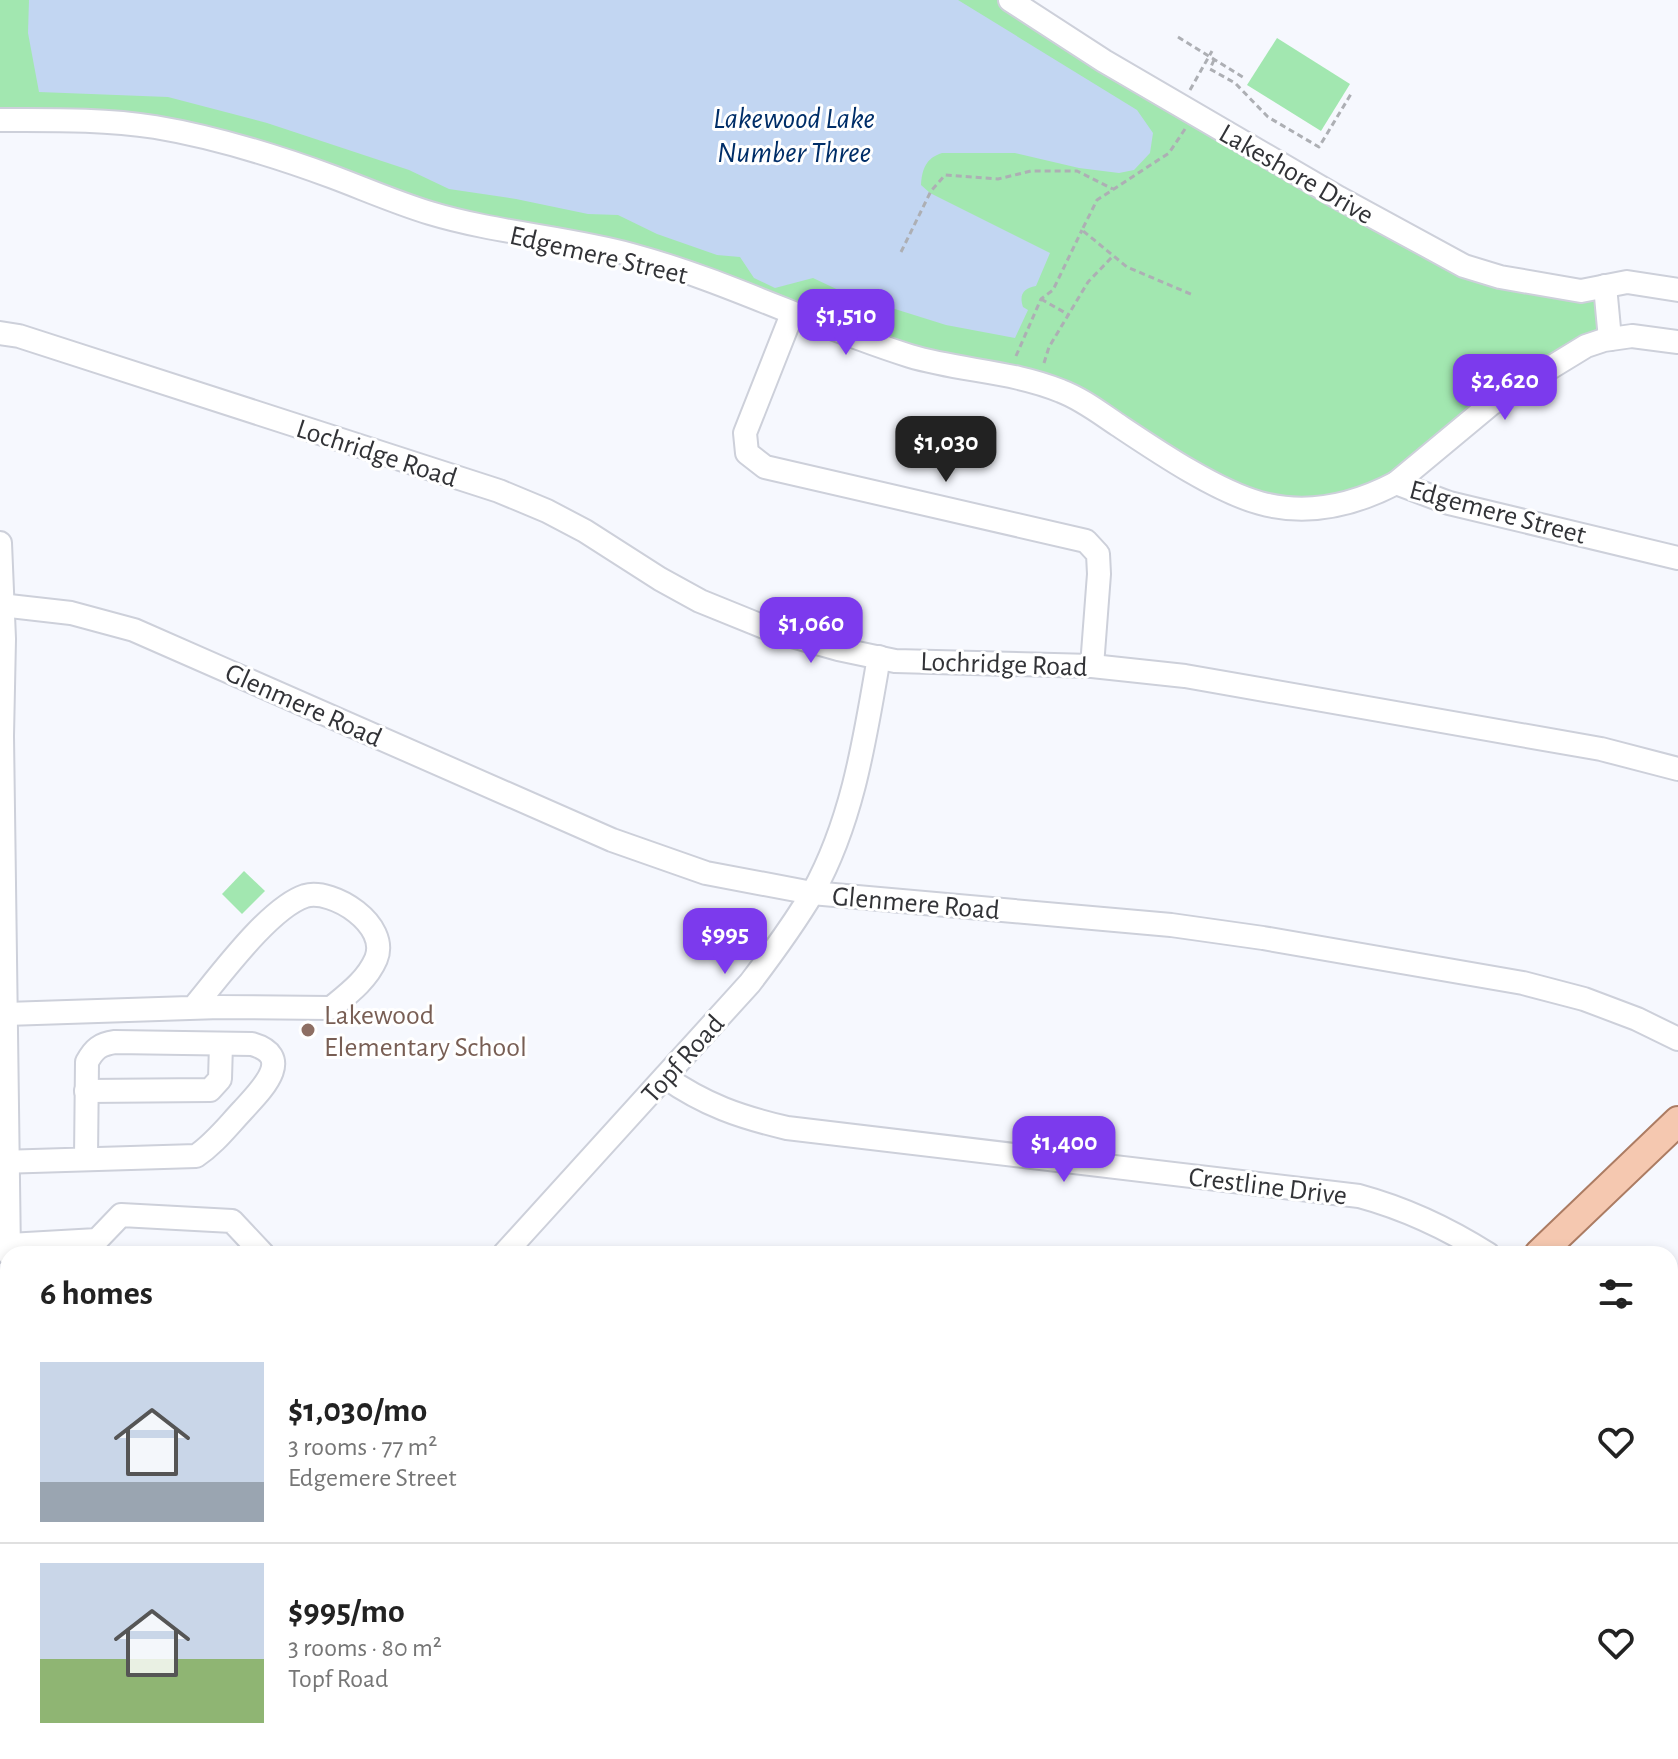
<!DOCTYPE html>
<html lang="en">
<head>
<meta charset="utf-8">
<style>
  :root { --surface:#fff; --page:#f6f6f6; --text:#222; --muted:#767676; --line:#e0e0e0; --accent:#7c3aed }
  body { margin:0; font-family:"Alegreya Sans",sans-serif; background:var(--page); color:var(--text); height:100vh; display:flex; flex-direction:column; font-size:30px; white-space:nowrap }
  * { box-sizing:border-box; margin:0 }
  p { font-size:26px; color:var(--muted) }
  .icon { flex:none; width:44px; height:44px; fill:none; stroke:currentColor; stroke-width:2; stroke-linecap:round; stroke-linejoin:round }
  .map { position:relative; flex:1; overflow:hidden }
  .side { position:absolute; left:0px; top:1246px; width:1678px; height:514px; display:flex; flex-direction:column; background:var(--surface); border-radius:24px 24px 0 0; box-shadow:0 4px 12px #0003 }
  .side>* { flex:none }
  .price { position:absolute; translate:-50% -68px; padding:0 18px; border-radius:16px; background:var(--accent); color:#fff; font-size:26px; line-height:52px; filter:drop-shadow(0 2px 4px #0008) }
  .price::after { content:''; position:absolute; left:50%; top:48px; width:24px; height:18px; margin-left:-12px; background:inherit; clip-path:polygon(0 0,100% 0,50% 100%) }
  .price.active { background:#222; color:#fff }
  ul { padding:0; list-style:none }
  li { display:flex; align-items:center; gap:24px; height:200px; padding:0 40px }
  li+li { border-top:2px solid var(--line) }
  li span { display:grid; place-items:center; flex:none; width:224px; height:160px; border-radius:0px; color:#555 }
  li>.icon { margin-inline-start:auto }
  span .icon { width:96px; height:96px; fill:#fffc; stroke-width:1 }
  li b { font-size:34px }
  h2 { display:flex; justify-content:space-between; align-items:center; height:96px; padding:0 40px; font-size:34px }
  .map>svg:first-child { display:block }
</style>
</head>
<body>
<div class="map">
<svg width="1678" height="1759" viewBox="0 0 1678 1759">
  <rect width="100%" height="100%" fill="#f6f8fe"/>
  <!-- green -->
  <g fill="#a2e7b0">
    <path d="M 0,0 L 1021,0 L 1464,266 L 1605,286 L 1610,339 L 1586,346 L 1396,483 L 1306,509 L 1187,468 L 1063,391 L 953,367 L 682,271 L 486,228 L 230,144 L 0,120 Z"/>
    <path d="M 1277,38 L 1350,84 L 1321,131 L 1247,85 Z"/>
    <path d="M 244,871 L 265,891 L 242,914 L 222,894 Z"/>
  </g>
  <!-- water -->
  <path fill="#c2d6f2" d="M 29,0 L 958,0 L 1137,110 L 1153,133 L 1150,153 L 1134,170 L 1119,173 L 1079,168 L 1015,153 L 942,153 C 926,158 922,169 921,185 L 930,193 L 1050,253 L 1036,286 C 1023,288 1019,295 1023,307 L 1028,310 L 1015,338 L 946,325 L 847,294 L 813,278 L 775,288 L 754,278 L 740,257 L 717,255 L 657,234 L 618,215 L 588,214 L 516,199 L 449,189 L 409,170 L 267,123 L 168,97 L 39,92 L 28,33 Z"/>
  <g fill="none" stroke-linecap="round" stroke-linejoin="round">
    <defs>
      <g id="minor">
        <path d="M 1010,0 L 1104,61 L 1339,198 L 1464,266 L 1500,277 L 1581,291 L 1627,282 L 1678,290"/>
        <path d="M 0,120 C 52,120 104,119 155,127 C 215,137 276,156 333,177 C 365,189 397,203 430,213 C 496,233 566,237 632,255 C 728,281 816,327 910,356 C 960,371 1013,371 1061,391 C 1082,399 1100,413 1118,425 C 1157,451 1216,491 1260,503 C 1307,516 1354,505 1396,483 L 1449,503 L 1678,558"/>
        <path d="M 1605,286 L 1610,339"/>
        <path d="M 792,314 L 745,433 L 747,453 L 765,467 L 1086,541 L 1098,554 L 1099,574 L 1092,666"/>
        <path d="M 0,333 L 19,336 L 499,491 L 547,511 L 585,531 L 660,579 L 700,601 L 774,631 L 838,649 L 895,661 L 1092,666 L 1185,676 L 1601,749 L 1678,769"/>
        <path d="M 1396,483 L 1491,404 L 1586,346 L 1604,340 L 1632,336 L 1678,342"/>
        <path d="M 0,543 L 4,639 L 2,736 L 9,1254"/>
        <path d="M 0,605 L 71,613 L 134,630 L 612,840 L 706,873 L 812,893 L 1171,925 L 1263,938 L 1523,983 L 1584,999 L 1637,1019 L 1678,1039"/>
        <path d="M 6,1014 L 220,1007 L 331,1008 C 348,994 367,980 376,959 C 390,925 333,888 305,896 C 269,908 219,977 193,1008"/>
        <path d="M 665,1077 C 705,1105 740,1117 787,1128 L 1359,1196 C 1407,1209 1447,1228 1488,1254"/>
        <path d="M 86,1091 L 210,1090 L 220,1079 L 221,1044"/>
        <path d="M 0,1162 L 196,1156 C 214,1144 227,1127 242,1111 C 259,1092 297,1057 252,1044 L 115,1042 C 100,1044 94,1049 87,1062 L 86,1158"/>
        <path d="M 9,1245 L 97,1240 L 121,1215 L 232,1221 L 263,1254"/>
        <path d="M 504,1254 L 750,983 C 772,954 794,924 813,892 C 853,820 865,738 879,657"/>
        <path d="M 1670,1483 L 1678,1475"/>
        <path d="M 0,1626 L 8,1470"/>
        <path d="M 1670,1693 L 1678,1693"/>
        <path d="M 0,1703 L 8,1703"/>
      </g>
      <g id="major">
        <path d="M 1539,1254 L 1678,1121"/>
        <path d="M 1165,1759 L 1170,1752"/>
      </g>
    </defs>
    <!-- minor casing -->
    <use href="#minor" stroke="#cdd0da" stroke-width="26"/>
    <!-- major casing -->
    <use href="#major" stroke="#ac7c63" stroke-width="32"/>
    <!-- path -->
    <g stroke="#adafb4" stroke-width="3" stroke-dasharray="6 4" stroke-linecap="butt">
      <path d="M 1178,37 L 1246,79"/>
      <path d="M 1214,60 L 1210,69 L 1235,83 L 1268,117 L 1319,147 L 1351,94"/>
      <path d="M 1190,90 L 1212,51"/>
      <path d="M 1185,129 L 1169,153 L 1097,200 L 1082,230 L 1127,267 L 1193,295"/>
      <path d="M 901,252 L 931,191 L 945,175 L 998,179 L 1031,171 L 1077,171 L 1113,189"/>
      <path d="M 1041,299 L 1069,315"/>
      <path d="M 1016,356 L 1041,299 L 1053,290 L 1082,230"/>
      <path d="M 1044,363 L 1049,347 L 1088,282 L 1113,256"/>
    </g>
    <!-- minor -->
    <use href="#minor" stroke="#fff" stroke-width="22"/>
    <!-- major -->
    <use href="#major" stroke="#f5c8b0" stroke-width="28"/>
  </g>
  <!-- markers -->
  <circle fill="#8d6e63" stroke="#fff" stroke-width="3" cx="308" cy="1030" r="8"/>
  <g text-anchor="middle" stroke-width="6" stroke-linejoin="round" paint-order="stroke">
    <!-- street labels -->
    <g font-size="28" fill="#323337" stroke="#fff">
      <text transform="translate(1297 173) rotate(30)" y="10">Lakeshore Drive</text>
      <text transform="translate(599 254) rotate(13)" y="10">Edgemere Street</text>
      <text transform="translate(377 452) rotate(18)" y="10">Lochridge Road</text>
      <text transform="translate(1498 511) rotate(15)" y="10">Edgemere Street</text>
      <text transform="translate(1004 663) rotate(2)" y="10">Lochridge Road</text>
      <text transform="translate(304 704) rotate(24)" y="10">Glenmere Road</text>
      <text transform="translate(916 902) rotate(5)" y="10">Glenmere Road</text>
      <text transform="translate(682 1058) rotate(-48)" y="10">Topf Road</text>
      <text transform="translate(1268 1185) rotate(7)" y="10">Crestline Drive</text>
    </g>
    <!-- education labels -->
    <g font-size="28" fill="#785e54" stroke="#fff" text-anchor="start">
      <text x="324" y="1024">Lakewood<tspan x="324" dy="32">Elementary School</tspan></text>
    </g>
    <!-- water labels -->
    <g font-size="30" font-style="italic" fill="#002e68" stroke="#fff">
      <text x="794" y="128">Lakewood Lake<tspan x="794" dy="34">Number Three</tspan></text>
    </g>
  </g>
</svg>
<b class="price" style="left:846px;top:357px">$1,510</b>
<b class="price" style="left:1505px;top:422px">$2,620</b>
<b class="price active" style="left:946px;top:484px">$1,030</b>
<b class="price" style="left:811px;top:665px">$1,060</b>
<b class="price" style="left:725px;top:976px">$995</b>
<b class="price" style="left:1064px;top:1184px">$1,400</b>
<section class="side">
<h2>6 homes<svg class="icon" aria-label="filters" viewBox="0 0 24 24"><path d="M4 7h16M4 17h16"/><circle cx="9" cy="7" r="2"/><circle cx="15" cy="17" r="2"/></svg></h2>
<ul>
<li><span style="background:linear-gradient(#c9d6e8 75%,#9aa5b1 0)"><svg class="icon" aria-label="home" viewBox="0 0 24 24"><path d="M3 11l9-7 9 7M6 9v11h12V9"/></svg></span><div><b>$1,030/mo</b><p>3 rooms · 77 m²</p><p>Edgemere Street</p></div><svg class="icon" aria-label="heart" viewBox="0 0 24 24"><path d="M12 20l-8-8c-3-5 5-10 8-4 3-6 11-1 8 4z"/></svg></li>
<li><span style="background:linear-gradient(#c9d6e8 60%,#8fb573 0)"><svg class="icon" aria-label="home" viewBox="0 0 24 24"><path d="M3 11l9-7 9 7M6 9v11h12V9"/></svg></span><div><b>$995/mo</b><p>3 rooms · 80 m²</p><p>Topf Road</p></div><svg class="icon" aria-label="heart" viewBox="0 0 24 24"><path d="M12 20l-8-8c-3-5 5-10 8-4 3-6 11-1 8 4z"/></svg></li>
</ul>
</section>
</div>
</body>
</html>
